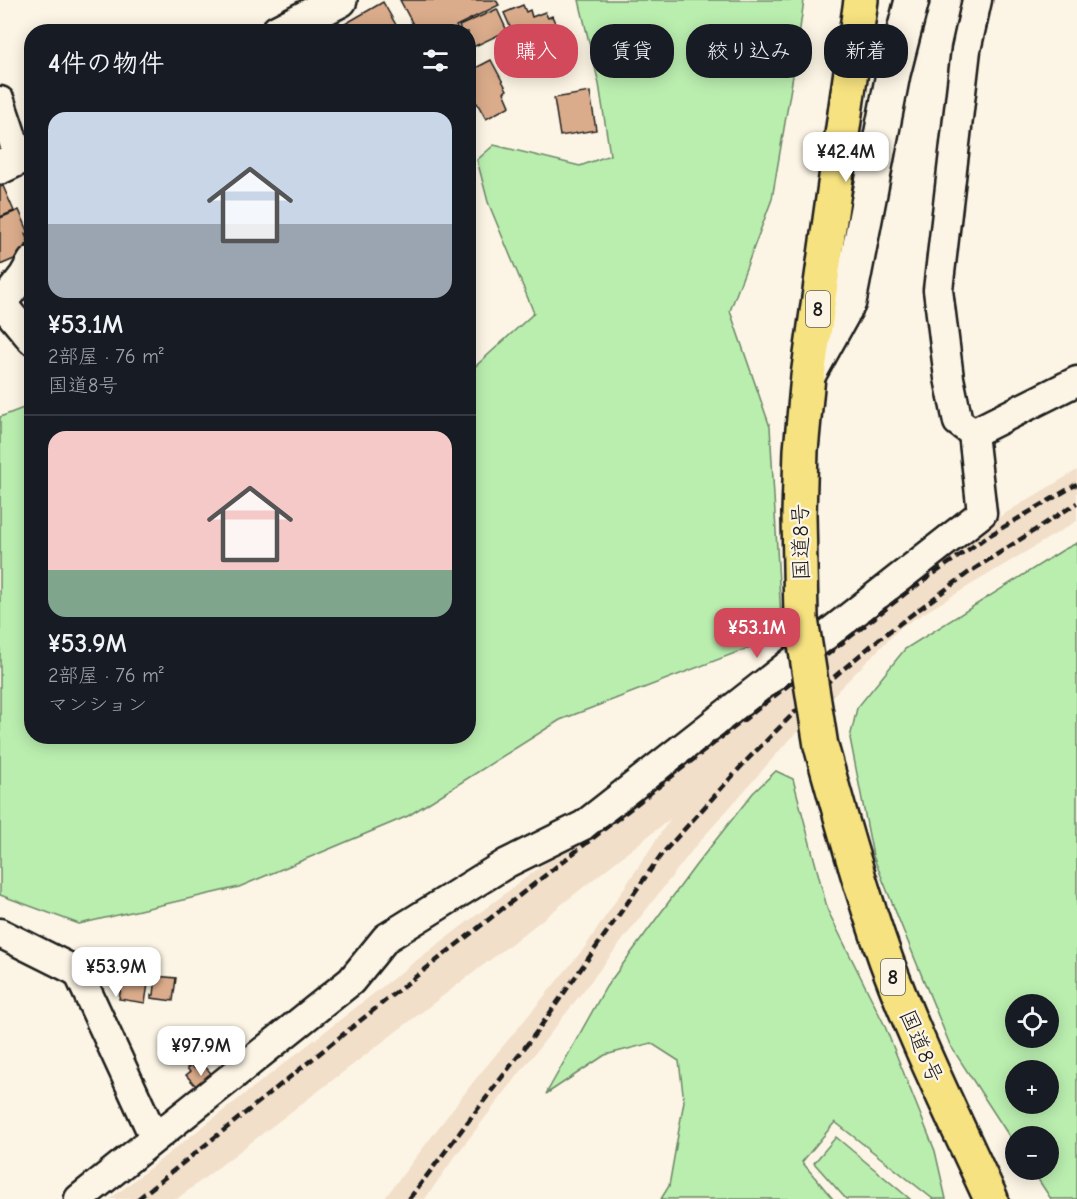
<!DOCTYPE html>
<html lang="ja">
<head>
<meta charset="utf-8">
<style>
  :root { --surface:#171b24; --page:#242831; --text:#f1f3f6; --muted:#9ea1a6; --line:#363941; --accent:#d1495b }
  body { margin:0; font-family:"Comic Neue","Klee One",sans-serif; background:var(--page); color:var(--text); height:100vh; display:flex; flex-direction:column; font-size:22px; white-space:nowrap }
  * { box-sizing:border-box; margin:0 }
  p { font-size:20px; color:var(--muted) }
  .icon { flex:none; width:33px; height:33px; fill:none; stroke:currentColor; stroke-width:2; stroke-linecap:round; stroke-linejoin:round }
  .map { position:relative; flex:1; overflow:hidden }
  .panel { position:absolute; left:24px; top:24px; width:452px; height:720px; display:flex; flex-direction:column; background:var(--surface); border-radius:24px; box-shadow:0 3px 15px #0003 }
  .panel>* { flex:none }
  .top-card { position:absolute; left:494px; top:24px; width:494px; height:54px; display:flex; gap:12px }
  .buttons { position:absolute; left:1005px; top:994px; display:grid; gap:12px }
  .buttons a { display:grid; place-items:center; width:54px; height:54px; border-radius:50%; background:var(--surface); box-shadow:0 3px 15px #0003; font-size:30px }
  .price { position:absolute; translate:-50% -51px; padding:0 14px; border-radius:12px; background:#fff; color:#222; font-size:20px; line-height:39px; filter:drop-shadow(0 2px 3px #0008) }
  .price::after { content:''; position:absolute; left:50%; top:36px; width:18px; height:14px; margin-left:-9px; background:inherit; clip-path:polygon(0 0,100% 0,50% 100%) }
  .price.on { background:var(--accent); color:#fff }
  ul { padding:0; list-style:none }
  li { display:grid; align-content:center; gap:12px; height:318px; padding:0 24px }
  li+li { border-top:2px solid var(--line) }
  li span { display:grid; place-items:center; height:186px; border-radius:18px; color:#555 }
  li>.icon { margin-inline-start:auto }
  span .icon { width:108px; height:108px; fill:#fffc; stroke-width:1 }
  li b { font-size:26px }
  h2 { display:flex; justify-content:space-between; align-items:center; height:72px; padding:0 24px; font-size:26px }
  .tag { padding:0 21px; border-radius:24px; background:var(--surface); box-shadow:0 3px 15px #0003; font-size:21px; line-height:54px }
  .tag.on { background:var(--accent); color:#fff }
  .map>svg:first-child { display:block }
</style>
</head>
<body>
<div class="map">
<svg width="1077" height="1199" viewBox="0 0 1077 1199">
  <rect width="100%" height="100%" fill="#fcf5e5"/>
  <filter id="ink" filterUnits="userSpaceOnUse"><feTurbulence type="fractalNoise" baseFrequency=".0167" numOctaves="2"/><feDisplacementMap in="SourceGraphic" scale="12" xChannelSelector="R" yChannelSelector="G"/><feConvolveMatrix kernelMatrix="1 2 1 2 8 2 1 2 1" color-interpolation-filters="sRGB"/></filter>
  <g filter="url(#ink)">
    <!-- built -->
    <path fill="#f2dfca" d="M 1077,470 L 1077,521 L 901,627 L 789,740 L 694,848 L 454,1158 L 425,1199 L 384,1199 L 474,1081 L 585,947 L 670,819 L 528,931 L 177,1199 L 110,1199 L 409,966 L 645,788 L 946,549 Z"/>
    <!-- green -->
    <g fill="#baeeaf" stroke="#6b8566" stroke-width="1.5" fill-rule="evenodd">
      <path d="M 579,0 L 804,0 L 795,64 L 772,199 L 730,311 L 770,427 L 782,635 L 560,720 L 408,816 L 239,887 L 79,924 L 0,895 L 0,417 L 31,405 L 32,736 L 468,736 L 468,373 L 534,313 L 488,202 L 477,160 L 494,145 L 580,166 L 610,155 L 599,84 Z"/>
      <path d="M 1077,543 L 1077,1199 L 1051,1199 L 1032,1170 L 1048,1170 L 1048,1137 L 1016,1137 L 1015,1145 L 950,1045 L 873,856 L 850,738 L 857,708 L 905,649 L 1063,550 ZM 1016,1005 L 1048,1005 L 1048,1038 L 1016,1038 ZM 1016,1071 L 1048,1071 L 1048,1104 L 1016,1104 Z"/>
      <path d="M 776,771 L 793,779 L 828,911 L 884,1024 L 935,1151 L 946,1199 L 933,1199 L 835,1122 L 802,1162 L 833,1199 L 661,1199 L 669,1186 L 684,1101 L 679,1061 L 651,1043 L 605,1055 L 546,1094 L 606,987 L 696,865 L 753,793 Z"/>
      <path d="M 836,1137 L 910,1199 L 846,1199 L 814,1163 Z"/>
    </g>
    <!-- building -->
    <g fill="#daac8b" stroke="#1c1c1c" stroke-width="1.5">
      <path d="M 400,0 L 496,0 L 499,5 L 456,26 L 459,32 L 417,32 Z"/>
      <path d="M 383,2 L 400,32 L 331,32 Z"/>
      <path d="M 523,5 L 526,12 L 530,10 L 532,17 L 545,12 L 548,18 L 552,16 L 564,43 L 516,64 L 504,35 L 512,31 L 504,13 Z"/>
      <path d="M 497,9 L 507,31 L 471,48 L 468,46 L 468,32 L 461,32 L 459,26 Z"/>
      <path d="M 491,60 L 507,90 L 504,92 L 510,106 L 486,119 L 477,103 L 473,106 L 468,96 L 470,90 L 468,72 Z"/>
      <path d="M 590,92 L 596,130 L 560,136 L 554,98 Z"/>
      <path d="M 3,186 L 14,211 L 0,217 L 0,187 Z"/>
      <path d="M 19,210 L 29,233 L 25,234 L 29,244 L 26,245 L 28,249 L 26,254 L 0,265 L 0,218 Z"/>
      <path d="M 134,963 L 151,965 L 145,1003 L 119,999 L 122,982 L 131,983 L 131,979 L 129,979 Z"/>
      <path d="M 156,976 L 176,978 L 173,1001 L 151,998 L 151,995 L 154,995 Z"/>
      <path d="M 201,1062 L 217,1080 L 202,1093 L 186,1075 L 190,1072 L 187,1068 L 191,1065 L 194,1068 Z"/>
    </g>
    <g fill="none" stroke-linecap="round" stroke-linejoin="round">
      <defs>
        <g id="street">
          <path d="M 0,101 L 19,158"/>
          <path d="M 2,304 L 32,340"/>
          <path d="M 0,306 L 24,275 L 32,261"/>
          <path d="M 973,433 L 1077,381"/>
          <path d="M 0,933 L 78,972 L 154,1137"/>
          <path d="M 79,1199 L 351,981 L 386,938 L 507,863 L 584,825 L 982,513 L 973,433 L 958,422 L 949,378 L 938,290 L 966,50 L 977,0"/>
        </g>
        <g id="secondary">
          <path d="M 278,32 L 340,0"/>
          <path d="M 0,167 L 32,152"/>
          <path d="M 809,374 L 849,302 L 893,74 L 912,0"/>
        </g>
        <g id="highway">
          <path d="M 801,619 L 799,514 L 801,450 L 808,376 L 861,0"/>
          <path d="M 821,746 C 841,818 861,890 886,960 C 916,1042 955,1120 991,1199"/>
        </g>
      </defs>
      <!-- street casing -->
      <use href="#street" stroke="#1c1c1c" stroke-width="33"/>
      <!-- secondary casing -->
      <use href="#secondary" stroke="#1c1c1c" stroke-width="38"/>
      <!-- highway casing -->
      <use href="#highway" stroke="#1c1c1c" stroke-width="38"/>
      <!-- street -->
      <use href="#street" stroke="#fcf5e5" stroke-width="28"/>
      <!-- secondary -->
      <use href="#secondary" stroke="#fcf5e5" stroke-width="33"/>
      <!-- highway -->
      <use href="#highway" stroke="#f7e281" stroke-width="33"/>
      <!-- rail -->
      <g stroke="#1c1c1c" stroke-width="4.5" stroke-dasharray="9 4.5" stroke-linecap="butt">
        <path d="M 138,1199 L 391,996 L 906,593 L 985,538 L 1077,484"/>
        <path d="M 409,1199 L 538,1030 L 661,855 L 747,760 L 809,698 L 879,639 L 968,573 L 1077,503"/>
      </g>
      <defs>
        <path id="highway-bridge" d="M 801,619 L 821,746"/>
      </defs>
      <!-- highway-bridge casing -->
      <use href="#highway-bridge" stroke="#1c1c1c" stroke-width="38" stroke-linecap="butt"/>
      <!-- highway-bridge -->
      <use href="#highway-bridge" stroke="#f7e281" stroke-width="33"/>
    </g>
  </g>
  <g text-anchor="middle" stroke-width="4.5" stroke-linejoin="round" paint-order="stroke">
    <!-- shield labels -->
    <g fill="#fcf5e5" stroke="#5f5d58" stroke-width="1.5">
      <rect x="806" y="291" width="24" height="36" rx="4.5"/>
      <rect x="881" y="959" width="24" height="36" rx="4.5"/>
    </g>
    <g font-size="21" font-weight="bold" fill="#1c1c1c">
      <text x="818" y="316">8</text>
      <text x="893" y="984">8</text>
    </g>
    <!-- street labels -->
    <g font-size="22" fill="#1c1c1c" stroke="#fcf5e5">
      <text transform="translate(800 542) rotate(-91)" y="8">国道8号</text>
      <text transform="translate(922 1046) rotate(67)" y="8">国道8号</text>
    </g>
  </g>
</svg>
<div class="buttons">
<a><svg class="icon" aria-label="locate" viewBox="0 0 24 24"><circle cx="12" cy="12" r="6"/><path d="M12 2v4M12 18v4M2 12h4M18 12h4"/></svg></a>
<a>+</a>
<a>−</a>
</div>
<b class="price" style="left:846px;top:183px">¥42.4M</b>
<b class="price on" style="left:757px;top:659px">¥53.1M</b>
<b class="price" style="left:116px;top:998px">¥53.9M</b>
<b class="price" style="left:201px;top:1077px">¥97.9M</b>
<div class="top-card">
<a class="tag on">購入</a>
<a class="tag">賃貸</a>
<a class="tag">絞り込み</a>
<a class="tag">新着</a>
</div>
<section class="panel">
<h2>4件の物件<svg class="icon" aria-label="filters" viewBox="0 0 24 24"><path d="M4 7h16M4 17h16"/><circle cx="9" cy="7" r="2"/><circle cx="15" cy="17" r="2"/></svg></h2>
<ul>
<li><span style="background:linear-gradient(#c9d6e8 60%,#9aa5b1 0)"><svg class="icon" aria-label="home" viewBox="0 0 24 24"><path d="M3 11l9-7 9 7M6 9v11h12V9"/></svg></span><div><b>¥53.1M</b><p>2部屋 · 76 m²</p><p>国道8号</p></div></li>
<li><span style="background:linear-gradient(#f6c9c9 75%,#7fa58c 0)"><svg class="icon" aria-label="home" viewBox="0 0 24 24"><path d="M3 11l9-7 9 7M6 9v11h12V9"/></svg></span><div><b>¥53.9M</b><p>2部屋 · 76 m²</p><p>マンション</p></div></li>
</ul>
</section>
</div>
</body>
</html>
